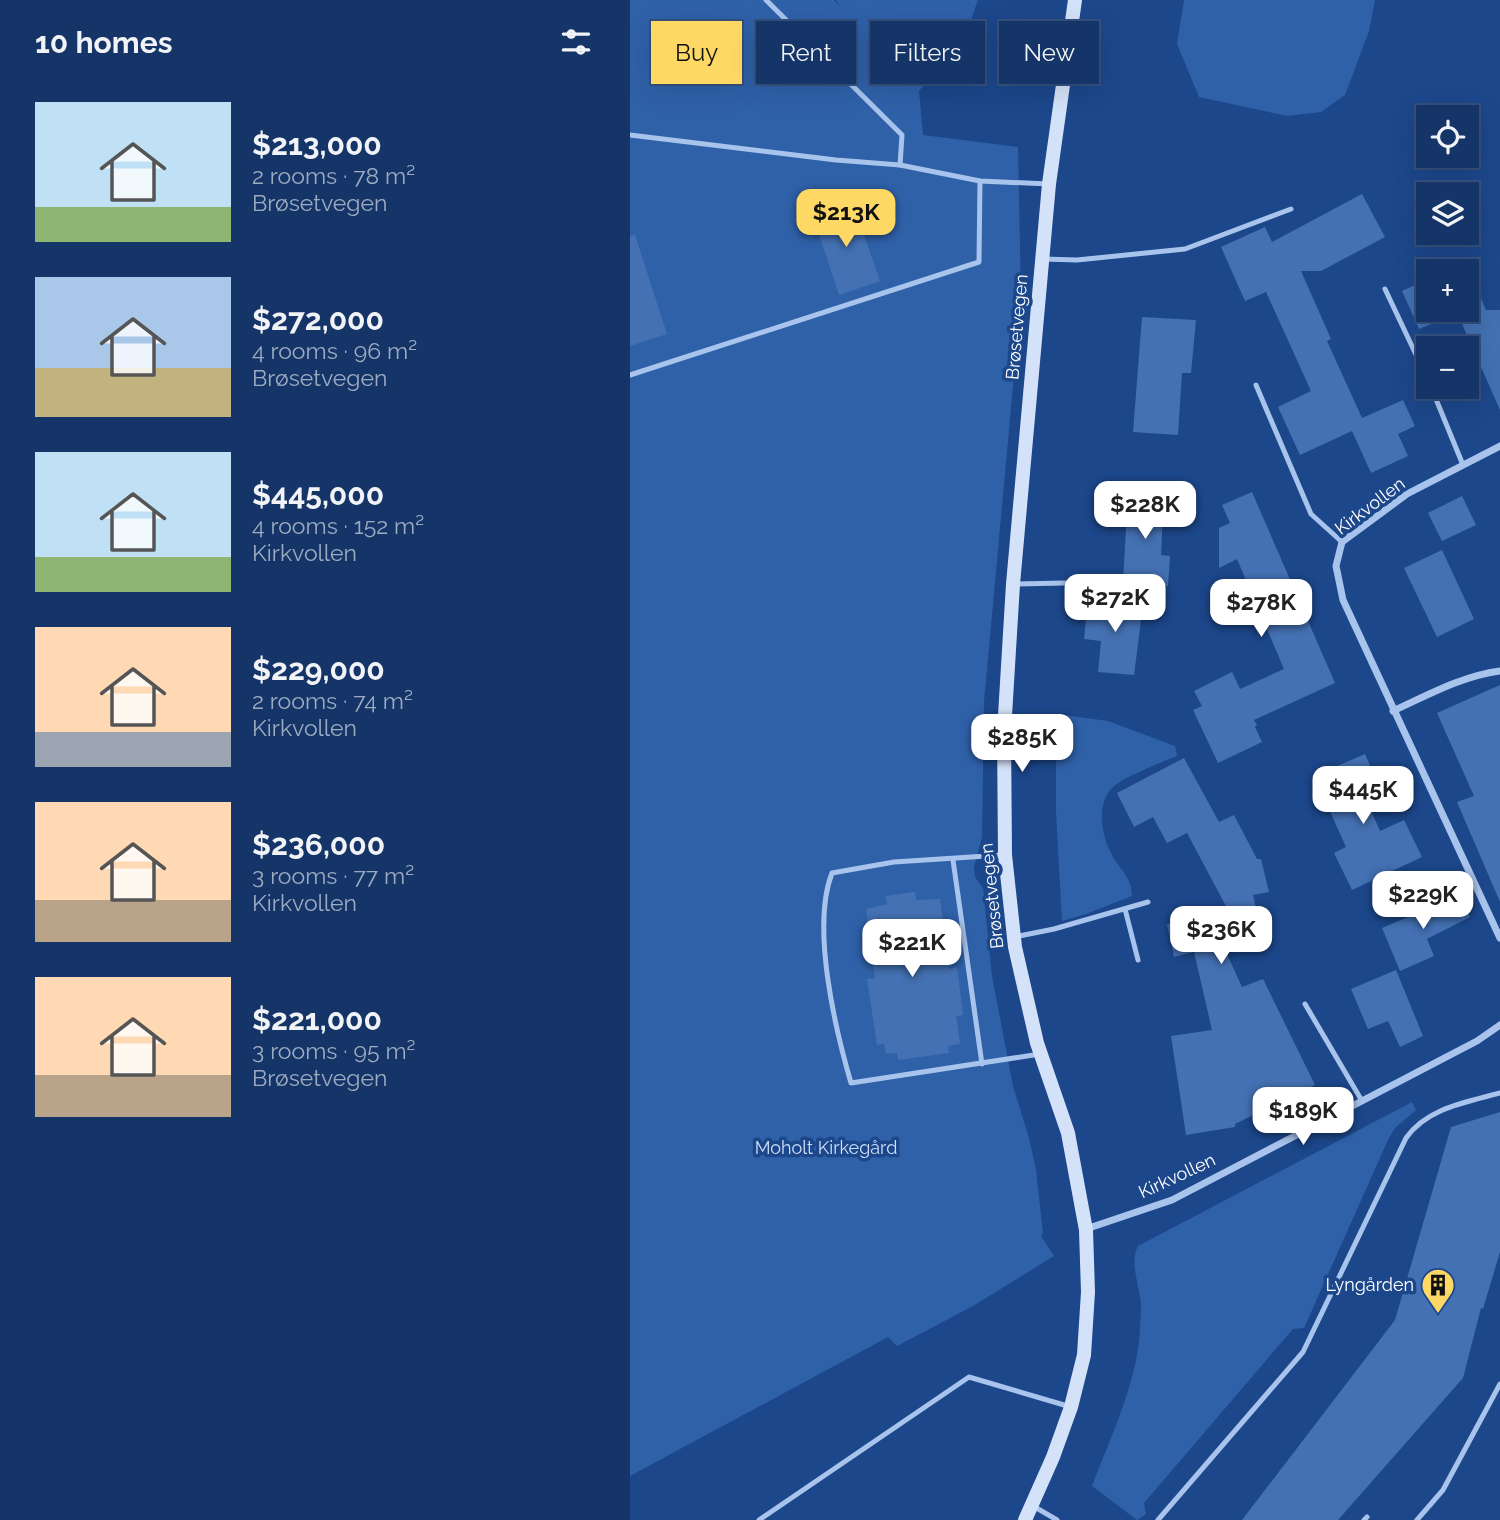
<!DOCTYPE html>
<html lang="en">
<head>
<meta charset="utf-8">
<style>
  :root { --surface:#153568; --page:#224071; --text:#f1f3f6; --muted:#9dabc0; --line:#34507c; --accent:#fdd865 }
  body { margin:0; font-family:Raleway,sans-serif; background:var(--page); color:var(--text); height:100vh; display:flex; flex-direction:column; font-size:26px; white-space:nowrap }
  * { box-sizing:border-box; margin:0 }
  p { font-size:23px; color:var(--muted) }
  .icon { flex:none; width:38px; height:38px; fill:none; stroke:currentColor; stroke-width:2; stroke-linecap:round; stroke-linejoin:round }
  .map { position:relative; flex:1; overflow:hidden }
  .panel { display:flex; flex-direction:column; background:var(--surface); width:630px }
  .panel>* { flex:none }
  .top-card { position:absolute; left:21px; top:21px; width:665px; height:63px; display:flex; gap:14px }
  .tools { position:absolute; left:786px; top:105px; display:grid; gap:14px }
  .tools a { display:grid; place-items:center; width:63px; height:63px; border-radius:0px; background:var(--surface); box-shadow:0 7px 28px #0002,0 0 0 2px var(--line); font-size:35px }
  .price { position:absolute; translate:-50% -60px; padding:0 16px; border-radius:14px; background:#fff; color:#222; font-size:23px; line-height:46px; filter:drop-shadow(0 2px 4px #0008) }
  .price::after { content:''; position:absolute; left:50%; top:42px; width:21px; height:16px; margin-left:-10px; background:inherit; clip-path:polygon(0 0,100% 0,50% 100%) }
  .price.active { background:var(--accent); color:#111 }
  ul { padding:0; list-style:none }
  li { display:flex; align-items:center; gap:21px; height:175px; padding:0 35px }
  li span { display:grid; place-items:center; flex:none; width:196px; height:140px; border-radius:0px; color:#555 }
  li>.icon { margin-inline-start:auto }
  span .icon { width:84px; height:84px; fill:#fffc; stroke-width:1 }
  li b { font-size:30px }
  h2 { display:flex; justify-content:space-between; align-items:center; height:84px; padding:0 35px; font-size:30px }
  .pill { padding:0 24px; border-radius:0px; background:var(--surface); box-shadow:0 7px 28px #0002,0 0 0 2px var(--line); font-size:24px; line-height:63px }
  .pill.active { background:var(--accent); color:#111 }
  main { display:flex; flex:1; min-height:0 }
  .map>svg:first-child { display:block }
</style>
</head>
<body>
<main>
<section class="panel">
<h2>10 homes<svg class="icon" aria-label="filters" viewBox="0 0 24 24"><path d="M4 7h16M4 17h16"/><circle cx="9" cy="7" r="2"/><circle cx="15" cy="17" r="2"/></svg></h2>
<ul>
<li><span style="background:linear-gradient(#bfe0f5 75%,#8fb573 0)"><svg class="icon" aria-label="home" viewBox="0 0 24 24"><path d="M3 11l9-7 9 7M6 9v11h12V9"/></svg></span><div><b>$213,000</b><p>2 rooms · 78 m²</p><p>Brøsetvegen</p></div></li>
<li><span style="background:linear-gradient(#a9c7e8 65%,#c2b280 0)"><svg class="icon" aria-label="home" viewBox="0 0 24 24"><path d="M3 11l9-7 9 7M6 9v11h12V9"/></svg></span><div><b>$272,000</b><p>4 rooms · 96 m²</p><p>Brøsetvegen</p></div></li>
<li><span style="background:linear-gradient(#bfe0f5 75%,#8fb573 0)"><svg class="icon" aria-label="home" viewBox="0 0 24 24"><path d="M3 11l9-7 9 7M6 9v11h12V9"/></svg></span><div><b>$445,000</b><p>4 rooms · 152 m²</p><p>Kirkvollen</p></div></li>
<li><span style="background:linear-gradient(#ffd9b3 75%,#9aa5b1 0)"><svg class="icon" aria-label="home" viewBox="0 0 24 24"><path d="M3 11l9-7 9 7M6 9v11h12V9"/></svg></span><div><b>$229,000</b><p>2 rooms · 74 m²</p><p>Kirkvollen</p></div></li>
<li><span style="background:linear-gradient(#ffd9b3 70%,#b9a48a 0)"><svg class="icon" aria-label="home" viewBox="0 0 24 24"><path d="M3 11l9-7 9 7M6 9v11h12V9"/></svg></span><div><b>$236,000</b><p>3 rooms · 77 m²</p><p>Kirkvollen</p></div></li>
<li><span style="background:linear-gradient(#ffd9b3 70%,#b9a48a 0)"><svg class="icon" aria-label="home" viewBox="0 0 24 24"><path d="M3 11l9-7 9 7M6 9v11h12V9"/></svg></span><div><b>$221,000</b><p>3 rooms · 95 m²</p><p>Brøsetvegen</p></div></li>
</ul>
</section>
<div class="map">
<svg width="870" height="1520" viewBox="0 0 870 1520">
  <rect width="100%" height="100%" fill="#1c478b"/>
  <!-- green -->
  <g fill="#2f61a9">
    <path d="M 0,0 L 204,0 L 210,6 L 206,0 L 348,0 L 332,45 L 289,91 L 293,135 L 388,147 L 391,299 L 354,702 L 352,837 L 344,867 L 345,877 L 353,888 L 362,976 L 383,1086 L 399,1138 L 406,1170 L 413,1233 L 411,1236 L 424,1256 L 343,1306 L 267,1346 L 258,1337 L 0,1476 Z"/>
    <path d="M 554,0 L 745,0 L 739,31 L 715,95 L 691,112 L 657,116 L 569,97 L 547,44 Z"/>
    <path d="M 426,714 L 478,721 L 545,746 L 547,756 C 534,761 490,779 483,787 C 466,803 471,834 481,853 C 489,869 502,877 502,896 L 456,914 L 432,921 L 426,812 Z"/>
    <path d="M 782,1102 L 786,1110 L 765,1128 L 758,1140 L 674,1328 L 663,1329 L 514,1503 L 516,1514 L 507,1520 L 462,1486 C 480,1439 502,1393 509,1343 C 510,1331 511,1317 511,1305 C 510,1287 499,1262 508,1246 Z"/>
  </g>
  <!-- building -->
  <g fill="#4471b3">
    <path d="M 732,194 L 755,237 L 691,271 L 671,271 L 701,339 L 697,341 L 732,418 L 773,400 L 785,426 L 768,434 L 778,456 L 741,473 L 722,431 L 670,455 L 648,407 L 681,391 L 636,292 L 615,301 L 591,247 L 635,227 L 642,242 Z"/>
    <path d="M 223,203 L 250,281 L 209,295 L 183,216 Z"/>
    <path d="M 5,235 L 37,334 L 0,346 L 0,236 Z"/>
    <path d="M 835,262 L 856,310 L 870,310 L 870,410 L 829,317 L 815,324 L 813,319 L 789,329 L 772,291 L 798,279 L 798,310 L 836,310 L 836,271 L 815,271 Z"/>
    <path d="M 512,317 L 566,320 L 561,373 L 552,373 L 548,435 L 503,432 Z"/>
    <path d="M 498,492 L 534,494 L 531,555 L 540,556 L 538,586 L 493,583 Z"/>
    <path d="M 622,492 L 705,683 L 624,720 L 627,725 L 625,727 L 632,742 L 588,763 L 563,710 L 572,706 L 564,691 L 602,672 L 610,689 L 654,669 L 607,559 L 589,568 L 589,528 L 600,523 L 592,505 Z"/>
    <path d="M 832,496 L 846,525 L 812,541 L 798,513 Z"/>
    <path d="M 812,550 L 844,619 L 807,637 L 774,568 Z"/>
    <path d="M 458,599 L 513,605 L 504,675 L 468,672 L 471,641 L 454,639 Z"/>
    <path d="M 870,685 L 870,902 L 827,802 L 844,796 L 807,713 Z"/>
    <path d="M 735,754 L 746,779 L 730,786 L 750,831 L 774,820 L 792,857 L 722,890 L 704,853 L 716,847 L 684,776 Z"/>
    <path d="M 554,758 L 589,822 L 604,815 L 627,859 L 631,859 L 639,892 L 623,895 L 632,933 L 595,950 L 612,987 L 633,979 L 685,1085 L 605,1124 L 605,1127 L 556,1135 L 541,1036 L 582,1030 L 564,952 L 544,957 L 537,924 L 598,910 L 557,833 L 537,843 L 523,817 L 504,827 L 487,793 Z"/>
    <path d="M 285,892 L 286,900 L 310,899 L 319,969 L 327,967 L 333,1015 L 326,1016 L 330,1044 L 318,1046 L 319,1053 L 268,1060 L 267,1053 L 256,1054 L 254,1044 L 247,1045 L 237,979 L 245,978 L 236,909 L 257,904 L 256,896 Z"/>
    <path d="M 830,895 L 840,917 L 797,939 L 804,956 L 770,971 L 752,928 Z"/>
    <path d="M 766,970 L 793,1036 L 770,1047 L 758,1021 L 738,1029 L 721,989 Z"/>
    <path d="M 870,1112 L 870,1252 L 853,1309 L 851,1308 L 833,1378 L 708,1520 L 612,1520 L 765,1320 L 821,1127 Z"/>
  </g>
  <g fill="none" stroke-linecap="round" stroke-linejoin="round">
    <!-- lane -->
    <g stroke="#a8c4ed" stroke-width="5">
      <path d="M 136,0 L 272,135 L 270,165"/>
      <path d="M 0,135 L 206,160 L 270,165 L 350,181 L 419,184"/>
      <path d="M 413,259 L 447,260 L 555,249 L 661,209"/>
      <path d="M 755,289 L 798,380"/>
      <path d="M 0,375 L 349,262 L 350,181"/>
      <path d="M 626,385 L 681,514 L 712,542"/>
      <path d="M 801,387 L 833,465"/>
      <path d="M 383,584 L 482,582"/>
      <path d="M 372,855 L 264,862 L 202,873 C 181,927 205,1028 221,1083 L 410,1054"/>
      <path d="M 323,860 L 352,1064"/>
      <path d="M 495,909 L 508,960"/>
      <path d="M 384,937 L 424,929 L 518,902"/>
      <path d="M 675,1004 L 732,1101"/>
      <path d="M 403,1506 L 427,1520"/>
      <path d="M 129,1520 L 339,1377 L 441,1407"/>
      <path d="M 528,1520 L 673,1352 L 776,1138 C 797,1108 837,1102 870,1093"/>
      <path d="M 734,1520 L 737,1517"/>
      <path d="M 787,1520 L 813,1490 L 870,1384"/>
    </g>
    <!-- street -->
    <g stroke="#a8c4ed" stroke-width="7">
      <path d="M 870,446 L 777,494 L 712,542 L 706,566 L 713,600 L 870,938"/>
      <path d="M 763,711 C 798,695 832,676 870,671"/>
      <path d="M 456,1229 L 542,1200 L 847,1041 L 870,1025"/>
    </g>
    <!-- secondary -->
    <path stroke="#d4e2f9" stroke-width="14" d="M 395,1520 L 423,1457 L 441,1407 L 454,1355 L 458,1292 L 456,1230 L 438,1133 L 407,1043 L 385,947 L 375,855 L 374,732 L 383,584 L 419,184 L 445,0"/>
  </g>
  <!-- icons -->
  <defs>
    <symbol id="building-pin" viewBox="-11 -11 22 30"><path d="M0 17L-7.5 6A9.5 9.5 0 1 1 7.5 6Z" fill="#fdd865" stroke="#1c478b"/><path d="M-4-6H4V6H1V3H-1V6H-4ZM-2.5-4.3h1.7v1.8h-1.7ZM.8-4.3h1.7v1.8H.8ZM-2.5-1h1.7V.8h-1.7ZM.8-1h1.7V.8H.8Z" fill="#111"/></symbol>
  </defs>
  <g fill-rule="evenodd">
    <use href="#building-pin" x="789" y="1266" width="38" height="52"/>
  </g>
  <g text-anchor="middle" stroke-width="7" stroke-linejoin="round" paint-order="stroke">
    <!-- street labels -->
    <g font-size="18" fill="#fff" stroke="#1c478b">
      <text transform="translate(387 327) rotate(-85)" y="6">Brøsetvegen</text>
      <text transform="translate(740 506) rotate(-37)" y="6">Kirkvollen</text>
      <text transform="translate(362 896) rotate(-96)" y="6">Brøsetvegen</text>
      <text transform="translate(547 1176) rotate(-25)" y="6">Kirkvollen</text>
    </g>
    <!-- park labels -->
    <g font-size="18" fill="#cddff9" stroke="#1c478b">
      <text x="196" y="1154">Moholt Kirkegård</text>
    </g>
    <!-- poi labels -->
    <g font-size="18" fill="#fff" stroke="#1c478b" text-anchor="end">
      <text x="784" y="1291">Lyngården</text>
    </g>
  </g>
</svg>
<div class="tools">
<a><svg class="icon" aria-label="locate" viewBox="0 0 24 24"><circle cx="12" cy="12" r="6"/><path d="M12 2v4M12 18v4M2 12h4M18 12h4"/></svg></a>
<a><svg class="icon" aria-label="layers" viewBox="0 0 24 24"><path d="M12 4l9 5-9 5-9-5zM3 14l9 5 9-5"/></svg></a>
<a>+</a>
<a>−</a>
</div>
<b class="price active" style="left:216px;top:249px">$213K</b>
<b class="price" style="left:515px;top:541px">$228K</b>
<b class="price" style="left:485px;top:634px">$272K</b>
<b class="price" style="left:631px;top:639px">$278K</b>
<b class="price" style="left:392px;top:774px">$285K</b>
<b class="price" style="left:733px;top:826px">$445K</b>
<b class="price" style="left:793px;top:931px">$229K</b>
<b class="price" style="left:591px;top:966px">$236K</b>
<b class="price" style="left:282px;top:979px">$221K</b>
<b class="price" style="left:673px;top:1147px">$189K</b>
<div class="top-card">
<a class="pill active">Buy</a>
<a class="pill">Rent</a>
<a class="pill">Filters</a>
<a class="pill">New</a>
</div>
</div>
</main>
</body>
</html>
